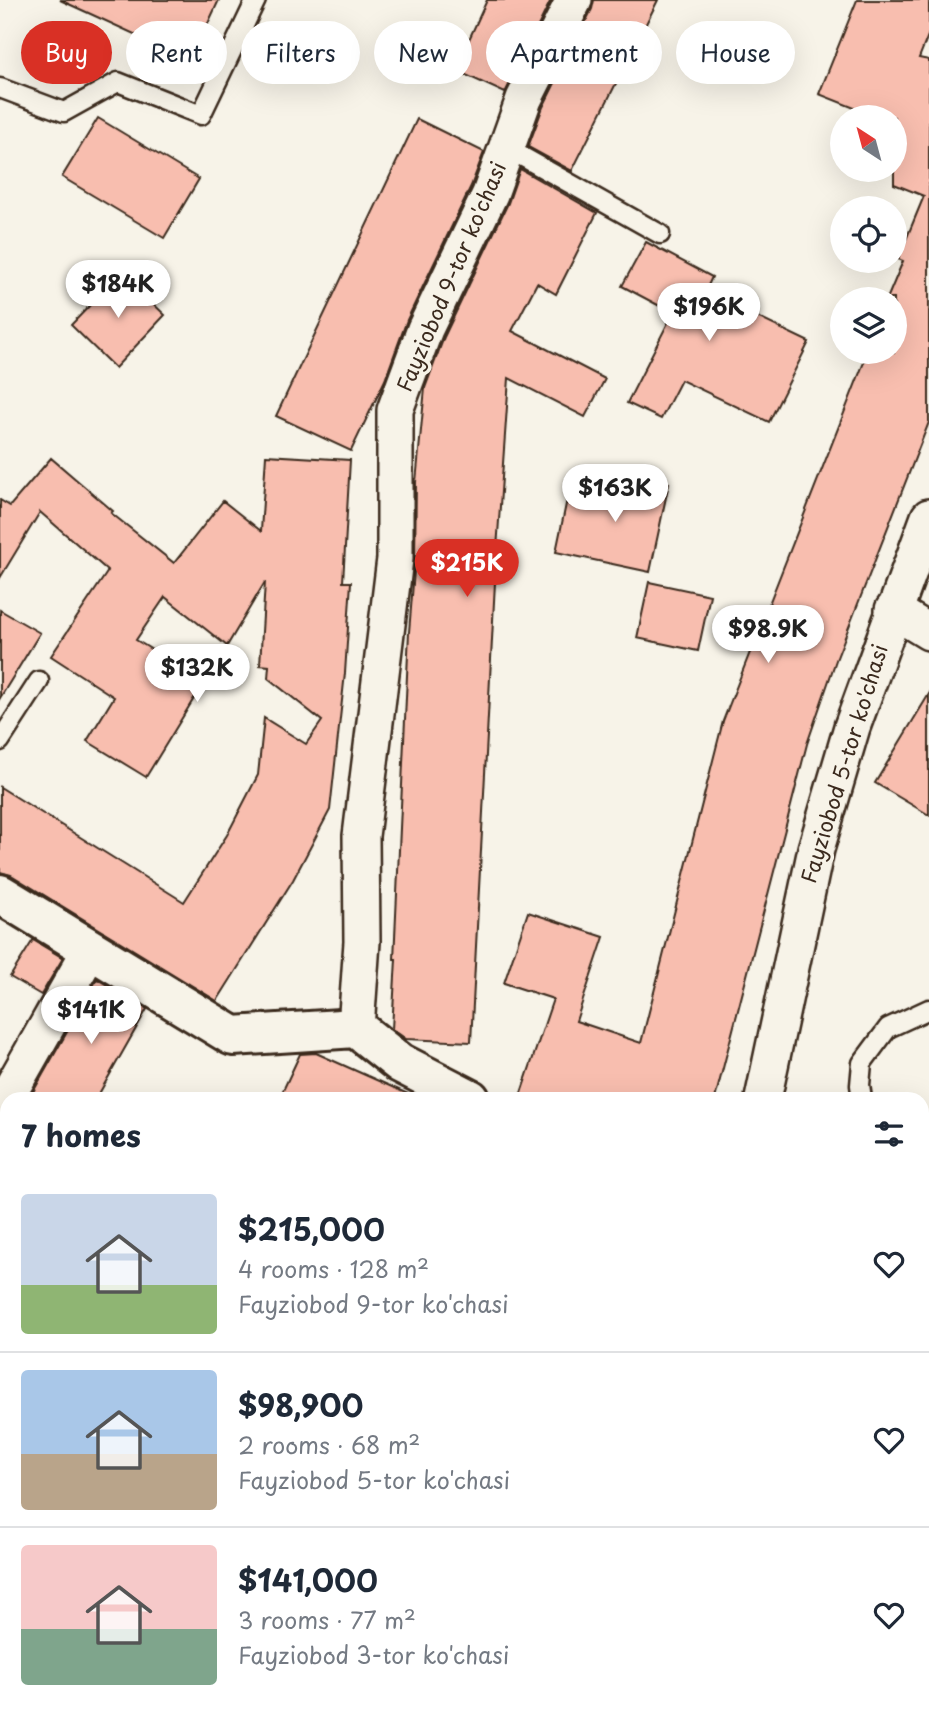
<!DOCTYPE html>
<html lang="en">
<head>
<meta charset="utf-8">
<style>
  :root { --surface:#fff; --page:#f6f6f7; --text:#1f2937; --muted:#747a83; --line:#e0e1e3; --accent:#d93025 }
  body { margin:0; font-family:"Playpen Sans",sans-serif; background:var(--page); color:var(--text); height:100vh; display:flex; flex-direction:column; font-size:26px; white-space:nowrap }
  * { box-sizing:border-box; margin:0 }
  p { font-size:23px; color:var(--muted) }
  .icon { flex:none; width:38px; height:38px; fill:none; stroke:currentColor; stroke-width:2; stroke-linecap:round; stroke-linejoin:round }
  .map { position:relative; flex:1; overflow:hidden }
  .sheet { position:absolute; left:0px; top:1092px; width:929px; height:623px; display:flex; flex-direction:column; background:var(--surface); border-radius:21px 21px 0 0; box-shadow:0 7px 28px #0002 }
  .sheet>* { flex:none }
  .banner { position:absolute; left:21px; top:21px; width:887px; height:63px; display:flex; gap:14px }
  .needle { width:46px; rotate:324deg }
  .fabs { position:absolute; left:830px; top:105px; display:grid; gap:14px }
  .fabs a { display:grid; place-items:center; width:77px; height:77px; border-radius:50%; background:var(--surface); box-shadow:0 7px 28px #0002; font-size:35px }
  .price { position:absolute; translate:-50% -60px; padding:0 16px; border-radius:24px; background:#fff; color:#222; font-size:23px; line-height:46px; filter:drop-shadow(0 2px 4px #0008) }
  .price::after { content:''; position:absolute; left:50%; top:42px; width:21px; height:16px; margin-left:-10px; background:inherit; clip-path:polygon(0 0,100% 0,50% 100%) }
  .price.on { background:var(--accent); color:#fff }
  ul { padding:0; list-style:none }
  li { display:flex; align-items:center; gap:21px; height:175px; padding:0 21px }
  li+li { border-top:2px solid var(--line) }
  li span { display:grid; place-items:center; flex:none; width:196px; height:140px; border-radius:7px; color:#555 }
  li>.icon { margin-inline-start:auto }
  span .icon { width:84px; height:84px; fill:#fffc; stroke-width:1 }
  li b { font-size:30px }
  h2 { display:flex; justify-content:space-between; align-items:center; height:84px; padding:0 21px; font-size:30px }
  .chip { padding:0 24px; border-radius:32px; background:var(--surface); box-shadow:0 7px 28px #0002; font-size:24px; line-height:63px }
  .chip.on { background:var(--accent); color:#fff }
  .map>svg:first-child { display:block }
</style>
</head>
<body>
<div class="map">
<svg width="929" height="1715" viewBox="0 0 929 1715">
  <rect width="100%" height="100%" fill="#f7f3e8"/>
  <filter id="ink" filterUnits="userSpaceOnUse"><feTurbulence type="fractalNoise" baseFrequency=".0143" numOctaves="2"/><feDisplacementMap in="SourceGraphic" scale="14" xChannelSelector="R" yChannelSelector="G"/><feConvolveMatrix kernelMatrix="1 2 1 2 8 2 1 2 1" color-interpolation-filters="sRGB"/></filter>
  <g filter="url(#ink)">
    <!-- building -->
    <g fill="#f8beaf" stroke="#3b2a1e" stroke-width="2">
      <path d="M 60,0 L 219,0 L 191,60 Z"/>
      <path d="M 487,0 L 551,0 L 505,93 L 455,70 Z"/>
      <path d="M 594,0 L 658,0 L 572,171 L 528,147 L 543,107 L 592,9 Z"/>
      <path d="M 857,0 L 929,0 L 929,33 L 919,58 L 929,60 L 929,422 L 836,660 L 807,744 L 715,1099 L 519,1099 L 553,999 L 504,983 L 528,912 L 604,937 L 576,1021 L 641,1043 L 723,721 L 868,352 L 894,352 L 894,299 L 887,299 L 903,261 L 898,259 L 924,196 L 894,184 L 894,117 L 877,117 L 819,94 Z"/>
      <path d="M 98,118 L 199,179 L 164,238 L 62,177 Z"/>
      <path d="M 417,119 L 484,152 L 471,186 L 407,320 L 385,380 L 351,451 L 276,416 Z"/>
      <path d="M 520,169 L 597,213 L 556,294 L 537,283 L 512,331 L 605,379 L 585,417 L 509,378 L 496,563 L 471,1042 L 406,1039 L 392,1029 L 396,959 L 394,959 L 409,632 L 415,559 L 416,482 L 425,388 L 444,337 L 508,203 Z"/>
      <path d="M 646,242 L 712,277 L 705,292 L 809,342 L 769,422 L 681,380 L 661,419 L 627,403 L 673,313 L 622,286 Z"/>
      <path d="M 121,273 L 165,315 L 115,368 L 71,325 Z"/>
      <path d="M 266,455 L 350,460 L 343,582 L 351,582 L 345,673 L 330,810 L 293,880 L 217,1001 L 11,875 L 0,872 L 0,787 L 184,902 L 227,835 L 258,775 L 264,718 L 306,744 L 322,721 L 268,678 L 269,666 L 260,665 L 265,582 L 227,646 L 165,597 L 136,640 L 204,682 L 146,777 L 87,741 L 114,697 L 51,656 L 108,571 L 40,512 L 0,578 L 0,500 L 10,506 L 51,458 L 113,511 L 111,513 L 174,563 L 223,501 L 261,531 Z"/>
      <path d="M 628,475 L 669,483 L 650,572 L 556,552 L 570,485 L 624,497 Z"/>
      <path d="M 649,582 L 710,595 L 698,651 L 637,638 Z"/>
      <path d="M 0,610 L 40,633 L 0,698 Z"/>
      <path d="M 929,694 L 929,815 L 875,783 Z"/>
      <path d="M 33,940 L 63,958 L 41,995 L 10,977 Z"/>
      <path d="M 97,979 L 147,1009 L 96,1099 L 29,1099 Z"/>
      <path d="M 316,1053 L 419,1099 L 279,1099 L 300,1054 Z"/>
    </g>
    <g fill="none" stroke-linecap="round" stroke-linejoin="round">
      <defs>
        <g id="service">
          <path d="M 0,88 L 64,112 L 118,82 L 201,115 L 256,0"/>
          <path d="M 507,148 L 660,234"/>
          <path d="M 0,741 L 39,681"/>
          <path d="M 862,1099 L 860,1085 L 862,1063 L 888,1028 L 929,1009"/>
          <path d="M 922,1214 L 929,1225"/>
        </g>
        <g id="minor">
          <path d="M 893,610 L 929,632"/>
          <path d="M 356,1028 L 362,942 L 361,836 L 395,559 L 395,410 L 425,329 L 490,194 L 524,99 L 574,0"/>
          <path d="M 763,1099 L 816,849 L 852,727 L 929,517"/>
          <path d="M 0,1109 L 90,950"/>
        </g>
        <g id="tertiary">
          <path d="M 0,894 L 233,1036 L 356,1028 L 400,1063 L 470,1099"/>
          <path d="M 922,1478 L 929,1487"/>
        </g>
      </defs>
      <!-- service casing -->
      <use href="#service" stroke="#3b2a1e" stroke-width="23"/>
      <!-- minor casing -->
      <use href="#minor" stroke="#3b2a1e" stroke-width="40"/>
      <!-- tertiary casing -->
      <use href="#tertiary" stroke="#3b2a1e" stroke-width="44"/>
      <!-- service -->
      <use href="#service" stroke="#f7f3e8" stroke-width="18"/>
      <!-- minor -->
      <use href="#minor" stroke="#f7f3e8" stroke-width="35"/>
      <!-- tertiary -->
      <use href="#tertiary" stroke="#f7f3e8" stroke-width="38"/>
    </g>
  </g>
  <g text-anchor="middle" stroke-width="7" stroke-linejoin="round" paint-order="stroke">
    <!-- street labels -->
    <g font-size="21" fill="#3b2a1e" stroke="#f7f3e8">
      <text transform="translate(452 277) rotate(-67)" y="7">Fayziobod 9-tor ko'chasi</text>
      <text transform="translate(845 764) rotate(-73)" y="7">Fayziobod 5-tor ko'chasi</text>
    </g>
  </g>
</svg>
<div class="fabs">
<a><svg class="needle" viewBox="-14 -14 28 28"><path d="M0-13l5 13h-10z" fill="#e53935"/><path d="M0 13l5-13h-10z" fill="#747a83"/></svg></a>
<a><svg class="icon" aria-label="locate" viewBox="0 0 24 24"><circle cx="12" cy="12" r="6"/><path d="M12 2v4M12 18v4M2 12h4M18 12h4"/></svg></a>
<a><svg class="icon" aria-label="layers" viewBox="0 0 24 24"><path d="M12 4l9 5-9 5-9-5zM3 14l9 5 9-5"/></svg></a>
</div>
<b class="price" style="left:118px;top:320px">$184K</b>
<b class="price" style="left:709px;top:343px">$196K</b>
<b class="price" style="left:615px;top:524px">$163K</b>
<b class="price on" style="left:467px;top:599px">$215K</b>
<b class="price" style="left:768px;top:665px">$98.9K</b>
<b class="price" style="left:197px;top:704px">$132K</b>
<b class="price" style="left:91px;top:1046px">$141K</b>
<div class="banner">
<a class="chip on">Buy</a>
<a class="chip">Rent</a>
<a class="chip">Filters</a>
<a class="chip">New</a>
<a class="chip">Apartment</a>
<a class="chip">House</a>
</div>
<section class="sheet">
<h2>7 homes<svg class="icon" aria-label="filters" viewBox="0 0 24 24"><path d="M4 7h16M4 17h16"/><circle cx="9" cy="7" r="2"/><circle cx="15" cy="17" r="2"/></svg></h2>
<ul>
<li><span style="background:linear-gradient(#c9d6e8 65%,#8fb573 0)"><svg class="icon" aria-label="home" viewBox="0 0 24 24"><path d="M3 11l9-7 9 7M6 9v11h12V9"/></svg></span><div><b>$215,000</b><p>4 rooms · 128 m²</p><p>Fayziobod 9-tor ko'chasi</p></div><svg class="icon" aria-label="heart" viewBox="0 0 24 24"><path d="M12 20l-8-8c-3-5 5-10 8-4 3-6 11-1 8 4z"/></svg></li>
<li><span style="background:linear-gradient(#a9c7e8 60%,#b9a48a 0)"><svg class="icon" aria-label="home" viewBox="0 0 24 24"><path d="M3 11l9-7 9 7M6 9v11h12V9"/></svg></span><div><b>$98,900</b><p>2 rooms · 68 m²</p><p>Fayziobod 5-tor ko'chasi</p></div><svg class="icon" aria-label="heart" viewBox="0 0 24 24"><path d="M12 20l-8-8c-3-5 5-10 8-4 3-6 11-1 8 4z"/></svg></li>
<li><span style="background:linear-gradient(#f6c9c9 60%,#7fa58c 0)"><svg class="icon" aria-label="home" viewBox="0 0 24 24"><path d="M3 11l9-7 9 7M6 9v11h12V9"/></svg></span><div><b>$141,000</b><p>3 rooms · 77 m²</p><p>Fayziobod 3-tor ko'chasi</p></div><svg class="icon" aria-label="heart" viewBox="0 0 24 24"><path d="M12 20l-8-8c-3-5 5-10 8-4 3-6 11-1 8 4z"/></svg></li>
</ul>
</section>
</div>
</body>
</html>
